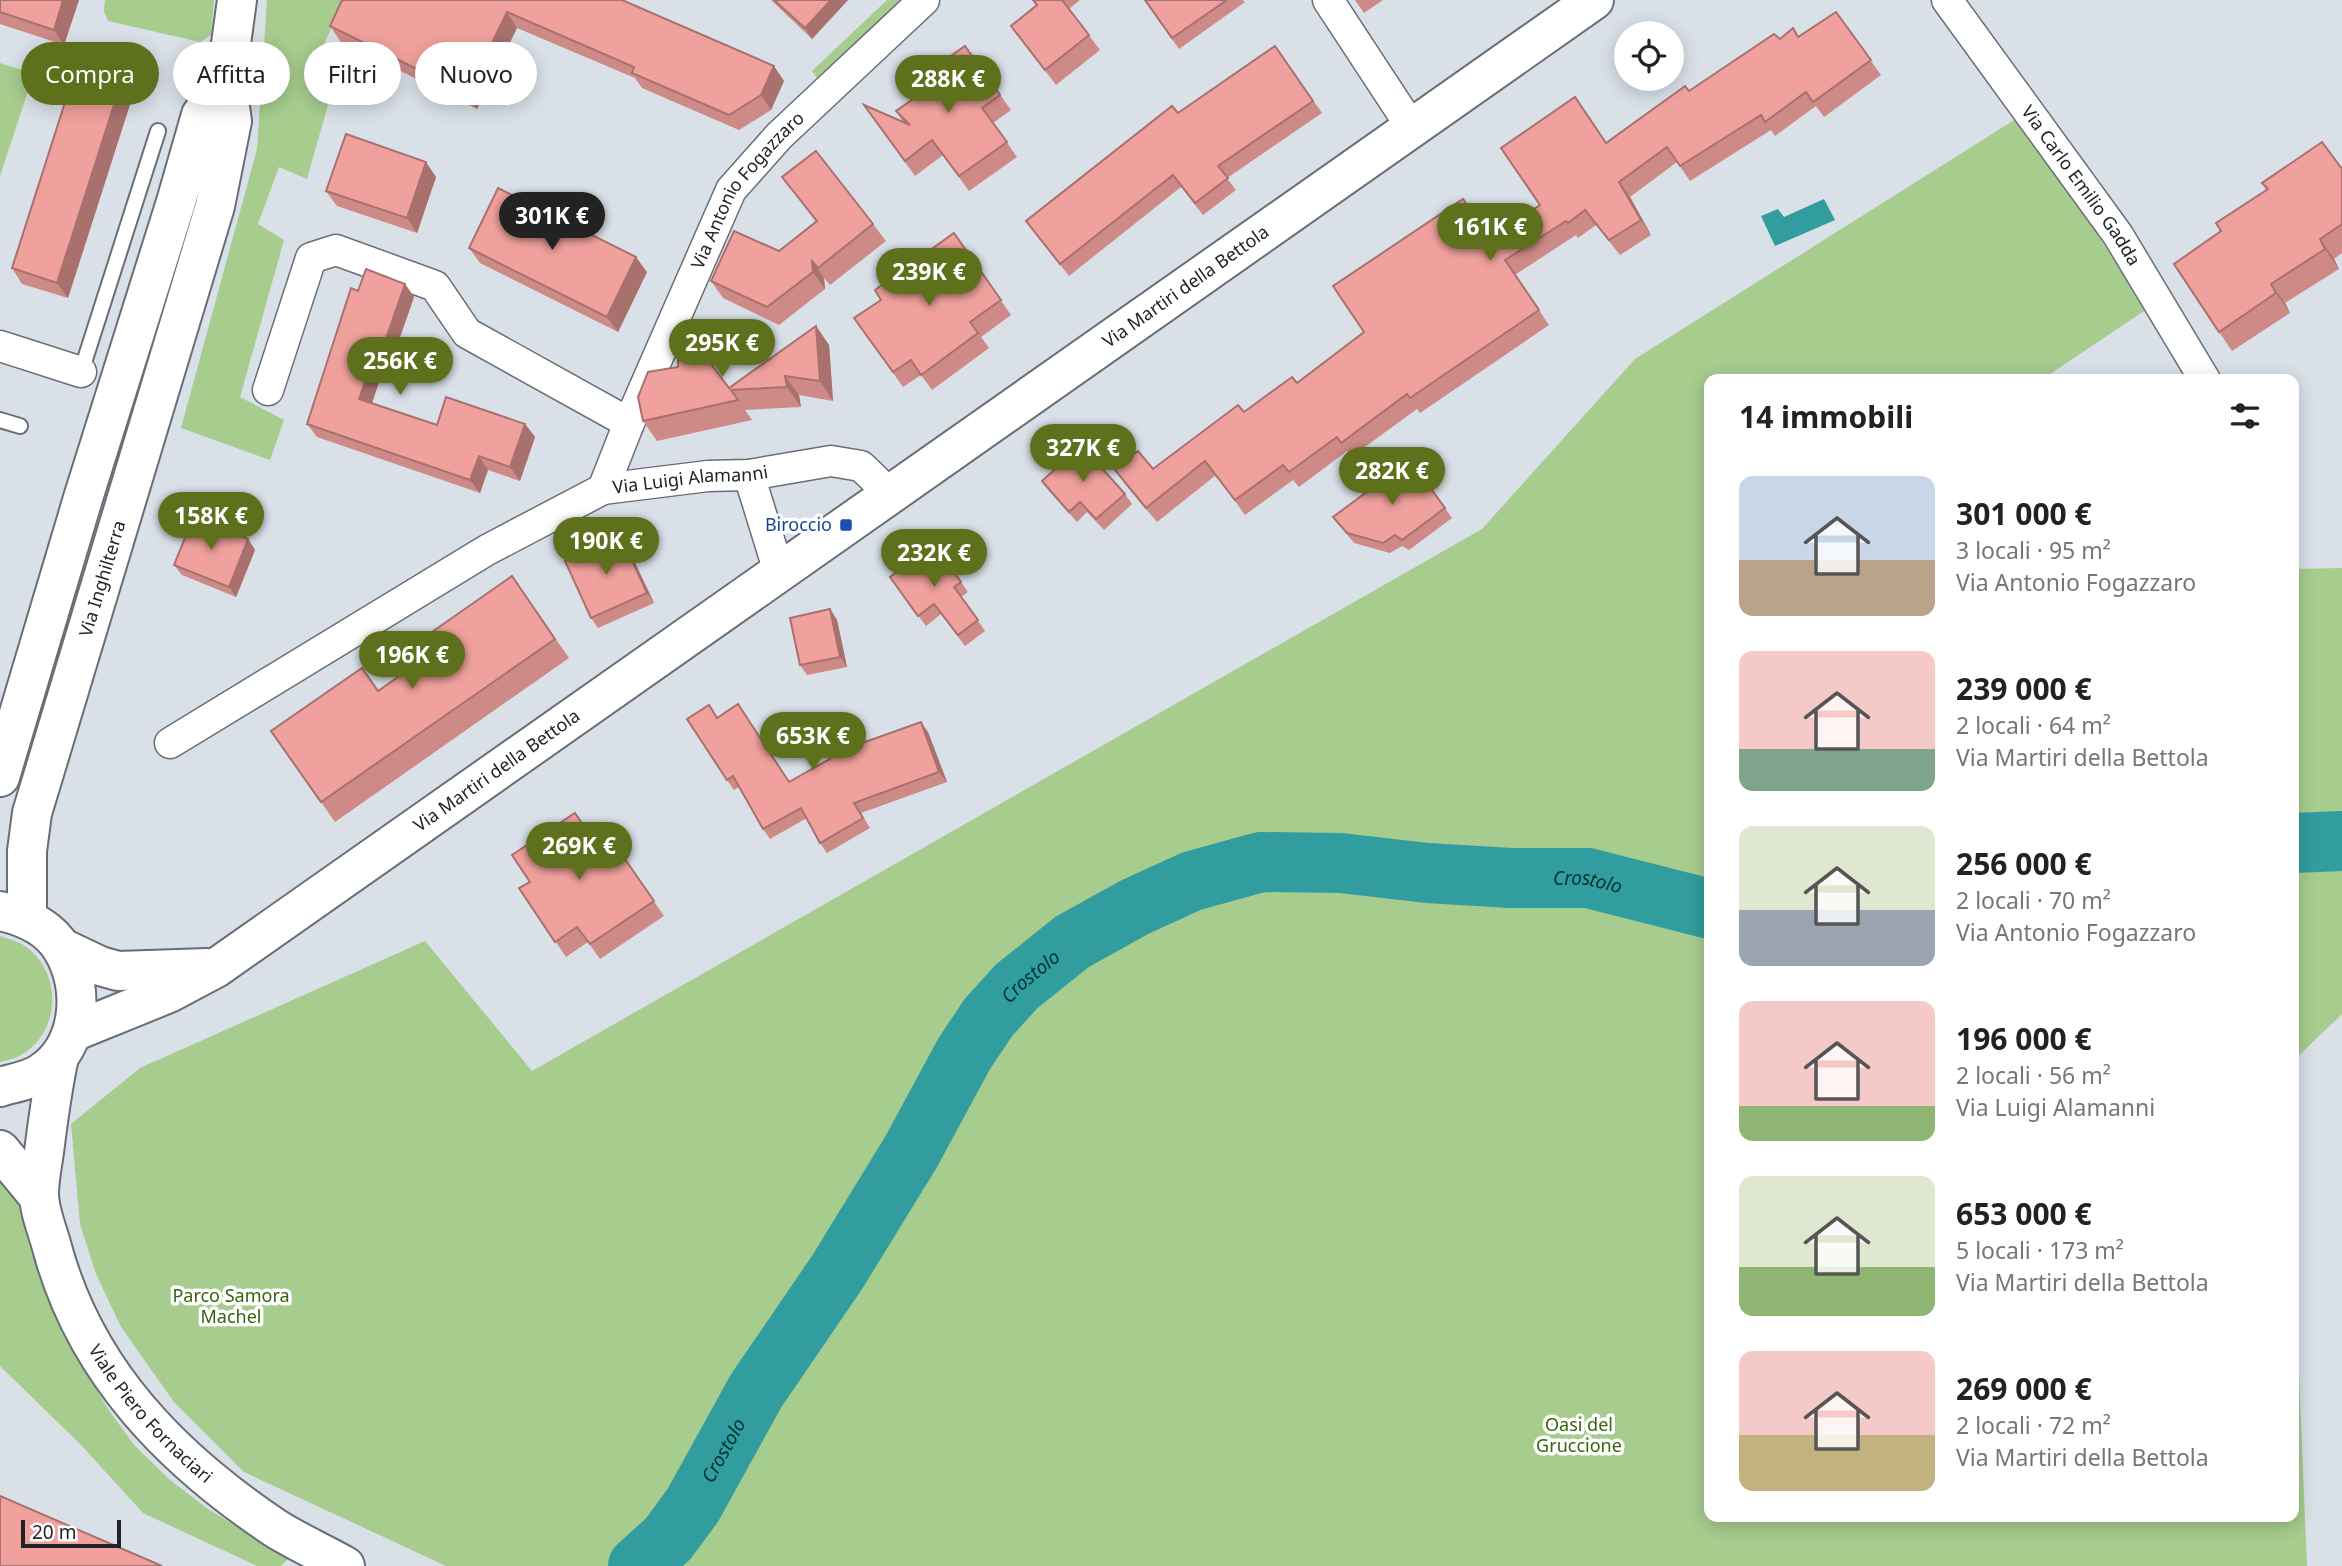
<!DOCTYPE html>
<html lang="it">
<head>
<meta charset="utf-8">
<style>
  :root { --surface:#fff; --page:#f2f2f2; --text:#222; --muted:#767676; --accent:#5f701d }
  body { margin:0; font-family:"Noto Sans",sans-serif; background:var(--page); color:var(--text); height:100vh; display:flex; flex-direction:column; font-size:26px; white-space:nowrap }
  * { box-sizing:border-box; margin:0 }
  p { font-size:23px; color:var(--muted) }
  .icon { flex:none; width:38px; height:38px; fill:none; stroke:currentColor; stroke-width:2; stroke-linecap:round; stroke-linejoin:round }
  .map { position:relative; flex:1; overflow:hidden }
  .side { position:absolute; left:1704px; top:374px; width:595px; height:1148px; display:flex; flex-direction:column; background:var(--surface); border-radius:14px; box-shadow:0 4px 18px #0003 }
  .side>* { flex:none }
  .top-card { position:absolute; left:21px; top:42px; width:665px; height:63px; display:flex; gap:14px }
  .tools { position:absolute; left:1614px; top:21px; display:grid; gap:14px }
  .tools a { display:grid; place-items:center; width:70px; height:70px; border-radius:50%; background:var(--surface); box-shadow:0 4px 18px #0003; font-size:35px }
  .scale { position:absolute; left:21px; bottom:18px; width:100px; box-sizing:border-box; padding-left:7px; border:4px solid #212327; border-top:0; font-size:19px; line-height:24px; white-space:nowrap; color:#212327; -webkit-text-stroke:5px #fff; paint-order:stroke }
  .price { position:absolute; translate:-50% -60px; padding:0 16px; border-radius:24px; background:var(--accent); color:#fff; font-size:23px; line-height:46px; filter:drop-shadow(0 2px 4px #0008) }
  .price::after { content:''; position:absolute; left:50%; top:42px; width:21px; height:16px; margin-left:-10px; background:inherit; clip-path:polygon(0 0,100% 0,50% 100%) }
  .price.active { background:#222; color:#fff }
  ul { padding:0; list-style:none }
  li { display:flex; align-items:center; gap:21px; height:175px; padding:0 35px }
  li span { display:grid; place-items:center; flex:none; width:196px; height:140px; border-radius:14px; color:#555 }
  li>.icon { margin-inline-start:auto }
  span .icon { width:84px; height:84px; fill:#fffc; stroke-width:1 }
  li b { font-size:30px }
  h2 { display:flex; justify-content:space-between; align-items:center; height:84px; padding:0 35px; font-size:30px }
  .chip { padding:0 24px; border-radius:32px; background:var(--surface); box-shadow:0 4px 18px #0003; font-size:24px; line-height:63px }
  .chip.active { background:var(--accent); color:#fff }
  .map>svg:first-child { display:block }
</style>
</head>
<body>
<div class="map">
<svg width="2342" height="1566" viewBox="0 0 2342 1566">
  <rect width="100%" height="100%" fill="#d9e0e8"/>
  <!-- green -->
  <g fill="#a6cc8e">
    <path d="M 105,0 L 214,0 L 211,35 L 200,42 L 108,21 L 104,11 Z"/>
    <path d="M 267,0 L 344,0 L 312,71 L 331,94 L 307,179 L 279,167 L 258,224 L 284,240 L 240,397 L 284,420 L 270,460 L 181,428 L 257,149 Z"/>
    <path d="M 887,0 L 924,0 L 827,91 L 812,71 Z"/>
    <path d="M 0,63 L 22,70 L 30,85 L 0,176 Z"/>
    <path d="M 2019,117 L 2147,309 L 2041,380 L 1710,380 L 1710,1517 L 2294,1517 L 2294,1314 L 2297,1327 L 2307,1566 L 446,1566 L 244,1472 L 174,1402 L 121,1327 L 96,1274 L 80,1224 L 71,1124 L 140,1068 L 425,941 L 532,1071 L 1482,529 L 1635,359 Z"/>
    <path d="M 2342,568 L 2342,1014 L 2294,1060 L 2294,569 Z"/>
    <path d="M 0,936 C 8,939 18,941 25,946 C 63,973 61,1032 21,1055 C 15,1059 6,1060 0,1062 Z"/>
    <path d="M 5,1178 L 16,1197 L 27,1238 L 62,1331 L 108,1409 L 134,1445 L 170,1480 L 208,1509 L 289,1558 L 281,1566 L 257,1566 L 143,1513 L 82,1446 L 0,1366 L 0,1182 Z"/>
  </g>
  <!-- water -->
  <path fill="#329d9e" d="M 1824,199 L 1835,220 L 1775,246 L 1761,216 L 1778,209 L 1784,217 Z"/>
  <g fill="none" stroke-linecap="round" stroke-linejoin="round">
    <!-- river -->
    <g stroke="#329d9e" stroke-width="60">
      <path d="M 2294,843 L 2342,841"/>
      <path id="s1" d="M 638,1566 L 668,1539 L 693,1505 L 756,1391 L 838,1271 L 911,1152 L 964,1054 L 988,1018 L 1017,986 L 1072,942 L 1135,907 L 1192,881 L 1261,862 L 1341,863 L 1427,873 L 1511,878 L 1588,878 L 1710,909"/>
    </g>
    <defs>
      <g id="lane">
        <path d="M 81,372 L 158,131"/>
        <path d="M 0,420 L 20,426"/>
      </g>
      <g id="street">
        <path d="M 1328,0 L 1412,128"/>
        <path id="s2" d="M 1947,0 L 2118,235 L 2205,380"/>
        <path d="M 0,346 L 81,372"/>
        <path d="M 268,390 L 311,258 L 336,250 L 435,286 L 467,333 L 629,423"/>
        <path d="M 749,475 L 779,572"/>
        <path id="s3" d="M 603,489 L 629,423 L 731,190 L 779,136 L 924,0"/>
        <path id="s4" d="M 170,743 L 487,550 L 603,489 L 708,476 L 749,475 L 831,461 L 861,466 L 890,494"/>
      </g>
      <g id="secondary">
        <path d="M 62,948 L 100,966 L 118,971 L 207,968"/>
        <path id="s5" d="M 73,1032 L 169,993 L 216,968 L 1594,0"/>
      </g>
      <g id="primary">
        <path d="M 0,777 L 84,495 L 176,202 L 201,115 L 226,80"/>
        <path d="M 0,911 C 23,916 49,927 62,949 C 86,988 81,1047 41,1073 C 29,1081 13,1083 0,1087"/>
        <path id="s6" d="M 27,918 L 27,851 L 32,813 L 215,206 L 232,121 L 226,80 L 237,0"/>
        <path id="s7" d="M 59,1057 C 52,1089 48,1120 44,1152 C 42,1166 39,1180 39,1194 C 39,1212 49,1234 53,1251 C 87,1373 172,1459 275,1528 C 297,1542 322,1553 345,1566"/>
        <path d="M 0,1150 L 39,1197"/>
      </g>
    </defs>
    <!-- lane casing -->
    <use href="#lane" stroke="#696e76" stroke-width="18"/>
    <!-- street casing -->
    <use href="#street" stroke="#696e76" stroke-width="33"/>
    <!-- secondary casing -->
    <use href="#secondary" stroke="#696e76" stroke-width="42"/>
    <!-- primary casing -->
    <use href="#primary" stroke="#696e76" stroke-width="42"/>
    <!-- lane -->
    <use href="#lane" stroke="#fff" stroke-width="14"/>
    <!-- street -->
    <use href="#street" stroke="#fff" stroke-width="30"/>
    <!-- secondary -->
    <use href="#secondary" stroke="#fff" stroke-width="38"/>
    <!-- primary -->
    <use href="#primary" stroke="#fff" stroke-width="38"/>
  </g>
  <!-- wall -->
  <g fill="#ce8a87">
    <path d="M 0,0 L 79,0 L 64,45 L 0,24 Z"/>
    <path d="M 622,0 L 784,81 L 771,110 L 739,130 L 642,88 L 635,78 L 517,28 L 477,109 L 340,41 L 330,26 Z"/>
    <path d="M 771,0 L 848,0 L 812,39 Z"/>
    <path d="M 1032,0 L 1080,0 L 1069,9 L 1100,50 L 1056,85 L 1011,26 L 1036,5 Z"/>
    <path d="M 1145,0 L 1243,0 L 1245,2 L 1179,49 Z"/>
    <path d="M 1355,0 L 1383,0 L 1364,13 Z"/>
    <path d="M 1836,12 L 1881,75 L 1824,117 L 1816,106 L 1775,136 L 1771,130 L 1690,181 L 1677,162 L 1630,197 L 1651,235 L 1620,255 L 1596,225 L 1578,238 L 1576,235 L 1515,275 L 1549,325 L 1420,413 L 1417,409 L 1351,457 L 1347,451 L 1299,487 L 1293,480 L 1245,515 L 1216,475 L 1157,522 L 1126,485 L 1115,470 L 1153,469 L 1244,412 L 1297,383 L 1490,238 L 1540,205 L 1607,142 L 1689,91 L 1780,39 L 1793,28 L 1799,37 Z"/>
    <path d="M 965,46 L 1011,110 L 993,123 L 1017,157 L 969,191 L 943,155 L 915,176 L 864,105 L 903,122 L 896,111 L 932,86 Z"/>
    <path d="M 1275,46 L 1322,113 L 1227,178 L 1236,190 L 1203,215 L 1181,187 L 1069,276 L 1026,221 L 1178,113 Z"/>
    <path d="M 129,58 L 140,73 L 68,298 L 22,284 L 12,268 Z"/>
    <path d="M 2342,169 L 2342,253 L 2334,259 L 2339,269 L 2285,303 L 2290,313 L 2232,351 L 2219,332 L 2221,231 L 2266,190 L 2262,183 Z"/>
    <path d="M 436,177 L 417,233 L 337,206 L 326,191 Z"/>
    <path d="M 782,177 L 873,224 L 886,241 L 830,285 L 824,278 L 825,289 L 779,325 L 723,298 L 711,281 L 779,251 L 816,222 Z"/>
    <path d="M 954,233 L 1011,315 L 981,337 L 989,348 L 932,390 L 921,375 L 903,387 L 854,318 L 881,300 Z"/>
    <path d="M 469,248 L 647,272 L 618,332 L 480,263 Z"/>
    <path d="M 405,284 L 414,297 L 392,360 L 387,358 L 372,403 L 437,425 L 525,424 L 535,437 L 520,481 L 488,470 L 480,493 L 317,437 L 307,424 L 358,291 Z"/>
    <path d="M 816,326 L 829,345 L 833,401 L 799,395 L 801,407 L 745,410 L 752,420 L 657,441 L 643,421 L 729,388 Z"/>
    <path d="M 1410,460 L 1452,518 L 1409,550 L 1402,546 L 1390,553 L 1354,543 L 1333,517 Z"/>
    <path d="M 1042,481 L 1125,494 L 1132,504 L 1104,530 L 1087,512 L 1077,522 L 1049,491 Z"/>
    <path d="M 248,539 L 255,550 L 236,597 L 182,575 L 174,565 Z"/>
    <path d="M 934,544 L 968,592 L 961,597 L 985,631 L 965,646 L 941,614 L 926,626 L 890,577 Z"/>
    <path d="M 627,546 L 654,603 L 598,628 L 591,618 Z"/>
    <path d="M 512,576 L 569,658 L 335,822 L 271,731 L 378,691 L 432,653 Z"/>
    <path d="M 830,609 L 837,620 L 847,667 L 807,675 L 800,665 Z"/>
    <path d="M 717,717 L 789,782 L 928,732 L 947,782 L 861,813 L 870,828 L 827,853 L 820,843 L 807,818 L 770,839 L 763,829 L 739,787 L 734,790 L 727,780 Z"/>
    <path d="M 609,836 L 664,916 L 600,959 L 588,942 L 566,957 L 519,888 Z"/>
  </g>
  <!-- shaded-wall -->
  <g fill="#a8716e">
    <path d="M 63,0 L 79,0 L 64,45 L 54,30 Z"/>
    <path d="M 831,0 L 848,0 L 812,39 L 805,28 Z"/>
    <path d="M 507,12 L 517,28 L 477,109 L 467,94 Z"/>
    <path d="M 129,58 L 140,73 L 68,298 L 57,283 Z"/>
    <path d="M 774,66 L 784,81 L 771,110 L 761,95 Z"/>
    <path d="M 426,162 L 436,177 L 417,233 L 407,218 Z"/>
    <path d="M 1619,182 L 1630,197 L 1651,235 L 1641,220 Z"/>
    <path d="M 2320,239 L 2334,259 L 2339,269 L 2325,249 Z"/>
    <path d="M 636,257 L 647,272 L 618,332 L 607,317 Z"/>
    <path d="M 812,261 L 824,278 L 825,289 L 813,272 Z"/>
    <path d="M 405,284 L 414,297 L 392,360 L 383,347 Z"/>
    <path d="M 2271,284 L 2285,303 L 2290,313 L 2276,293 Z"/>
    <path d="M 816,326 L 829,345 L 833,401 L 820,381 Z"/>
    <path d="M 378,345 L 387,358 L 369,412 L 359,399 Z"/>
    <path d="M 785,376 L 799,395 L 801,407 L 787,387 Z"/>
    <path d="M 525,424 L 535,437 L 520,481 L 510,467 Z"/>
    <path d="M 479,456 L 488,470 L 480,493 L 470,480 Z"/>
    <path d="M 620,535 L 627,546 L 654,603 L 647,593 Z"/>
    <path d="M 248,539 L 255,550 L 236,597 L 229,587 Z"/>
    <path d="M 830,609 L 837,620 L 847,667 L 840,657 Z"/>
    <path d="M 921,722 L 928,732 L 947,782 L 939,772 Z"/>
  </g>
  <!-- building -->
  <g fill="#f0a19d" stroke="#a8716e" stroke-width="2">
    <path d="M 0,0 L 63,0 L 54,30 L 0,12 Z"/>
    <path d="M 342,0 L 622,0 L 774,66 L 761,95 L 729,115 L 632,73 L 634,67 L 507,12 L 467,94 L 330,26 Z"/>
    <path d="M 774,0 L 831,0 L 805,28 Z"/>
    <path d="M 1033,0 L 1062,0 L 1089,35 L 1045,70 L 1011,26 L 1037,5 Z"/>
    <path d="M 1145,0 L 1227,0 L 1172,38 Z"/>
    <path d="M 1836,12 L 1871,60 L 1813,102 L 1806,92 L 1765,122 L 1761,115 L 1680,166 L 1667,147 L 1619,182 L 1641,220 L 1609,240 L 1585,210 L 1568,223 L 1566,221 L 1505,260 L 1539,310 L 1410,398 L 1407,394 L 1341,443 L 1337,437 L 1289,472 L 1283,465 L 1235,500 L 1205,461 L 1146,508 L 1115,470 L 1138,451 L 1153,469 L 1238,405 L 1244,412 L 1292,377 L 1297,383 L 1364,332 L 1333,286 L 1463,199 L 1490,238 L 1540,205 L 1501,148 L 1575,97 L 1606,143 L 1685,86 L 1689,91 L 1774,34 L 1780,39 L 1793,28 L 1798,37 Z"/>
    <path d="M 84,43 L 129,58 L 57,283 L 12,268 Z"/>
    <path d="M 965,46 L 1000,95 L 982,108 L 1007,142 L 959,176 L 932,140 L 905,161 L 864,105 L 910,125 L 896,111 L 932,86 L 924,75 Z"/>
    <path d="M 1275,46 L 1313,101 L 1218,166 L 1228,178 L 1195,203 L 1173,175 L 1060,264 L 1026,221 L 1172,106 L 1178,113 Z"/>
    <path d="M 346,134 L 426,162 L 407,218 L 326,191 Z"/>
    <path d="M 2322,142 L 2342,169 L 2342,224 L 2320,239 L 2325,249 L 2271,284 L 2276,293 L 2219,332 L 2174,264 L 2221,231 L 2216,223 L 2268,189 L 2262,183 Z"/>
    <path d="M 816,151 L 873,224 L 818,268 L 812,261 L 813,272 L 767,307 L 711,281 L 734,231 L 779,251 L 817,221 L 782,177 Z"/>
    <path d="M 498,188 L 636,257 L 607,317 L 469,248 Z"/>
    <path d="M 954,233 L 1001,300 L 970,322 L 978,333 L 921,375 L 911,360 L 893,372 L 854,318 L 881,300 L 875,290 Z"/>
    <path d="M 366,269 L 405,284 L 383,347 L 378,345 L 359,399 L 437,425 L 446,397 L 525,424 L 510,467 L 479,456 L 470,480 L 307,424 L 351,288 L 358,291 Z"/>
    <path d="M 816,326 L 820,381 L 785,376 L 787,387 L 731,390 L 738,400 L 643,421 L 638,397 L 648,372 L 678,367 L 678,349 L 700,349 L 729,388 Z"/>
    <path d="M 1081,445 L 1125,494 L 1096,519 L 1080,502 L 1069,512 L 1042,481 Z"/>
    <path d="M 1410,460 L 1445,508 L 1402,540 L 1395,535 L 1383,543 L 1347,533 L 1333,517 Z"/>
    <path d="M 193,518 L 248,539 L 229,587 L 174,565 Z"/>
    <path d="M 620,535 L 647,593 L 591,618 L 565,561 Z"/>
    <path d="M 934,544 L 961,582 L 954,587 L 978,620 L 958,635 L 934,604 L 918,616 L 890,577 Z"/>
    <path d="M 512,576 L 555,639 L 321,802 L 271,731 L 362,668 L 378,691 L 432,653 L 422,639 Z"/>
    <path d="M 830,609 L 840,657 L 800,665 L 790,618 Z"/>
    <path d="M 738,704 L 789,782 L 851,747 L 921,722 L 939,772 L 854,803 L 863,818 L 820,843 L 801,808 L 763,829 L 733,776 L 727,780 L 687,719 L 709,705 L 717,718 Z"/>
    <path d="M 575,813 L 596,844 L 609,836 L 654,901 L 590,944 L 577,927 L 555,942 L 519,888 L 530,882 L 512,855 Z"/>
    <path d="M 0,1496 L 162,1566 L 0,1566 Z"/>
  </g>
  <!-- markers -->
  <rect fill="#1a4fb4" stroke="#fff" stroke-width="2.5" x="839" y="518" width="14" height="14" rx="3.5"/>
  <g text-anchor="middle" stroke-width="7" stroke-linejoin="round" paint-order="stroke">
    <!-- street labels -->
    <g font-size="18" fill="#212327" stroke="#fff">
      <text dy="6" stroke="none"><textPath href="#s2" startOffset="229">Via Carlo Emilio Gadda</textPath></text>
      <text dy="6" stroke="none"><textPath href="#s3" startOffset="334">Via Antonio Fogazzaro</textPath></text>
      <text dy="6" stroke="none"><textPath href="#s5" startOffset="1342">Via Martiri della Bettola</textPath></text>
      <text dy="6" stroke="none"><textPath href="#s4" startOffset="590">Via Luigi Alamanni</textPath></text>
      <text dy="6" stroke="none"><textPath href="#s6" startOffset="350">Via Inghilterra</textPath></text>
      <text dy="6" stroke="none"><textPath href="#s5" startOffset="500">Via Martiri della Bettola</textPath></text>
      <text dy="6" stroke="none"><textPath href="#s7" startOffset="390">Viale Piero Fornaciari</textPath></text>
    </g>
    <!-- transit labels -->
    <g font-size="18" fill="#164399" stroke="#fff" text-anchor="end">
      <text x="832" y="531">Biroccio</text>
    </g>
    <!-- park labels -->
    <g font-size="18" fill="#366409" stroke="#fff">
      <text x="231" y="1302">Parco Samora<tspan x="231" dy="21">Machel</tspan></text>
      <text x="1579" y="1431">Oasi del<tspan x="1579" dy="21">Gruccione</tspan></text>
    </g>
    <!-- water labels -->
    <g font-size="19" font-style="italic" fill="#003232" stroke="#fff">
      <text dy="7" stroke="none"><textPath href="#s1" startOffset="1300">Crostolo</textPath></text>
      <text dy="7" stroke="none"><textPath href="#s1" startOffset="712">Crostolo</textPath></text>
      <text dy="7" stroke="none"><textPath href="#s1" startOffset="145">Crostolo</textPath></text>
    </g>
  </g>
</svg>
<div class="tools">
<a><svg class="icon" aria-label="locate" viewBox="0 0 24 24"><circle cx="12" cy="12" r="6"/><path d="M12 2v4M12 18v4M2 12h4M18 12h4"/></svg></a>
</div>
<div class="scale">20 m</div>
<b class="price" style="left:948px;top:115px">288K €</b>
<b class="price active" style="left:552px;top:252px">301K €</b>
<b class="price" style="left:1490px;top:263px">161K €</b>
<b class="price" style="left:929px;top:308px">239K €</b>
<b class="price" style="left:722px;top:379px">295K €</b>
<b class="price" style="left:400px;top:397px">256K €</b>
<b class="price" style="left:1083px;top:484px">327K €</b>
<b class="price" style="left:1392px;top:507px">282K €</b>
<b class="price" style="left:211px;top:552px">158K €</b>
<b class="price" style="left:606px;top:577px">190K €</b>
<b class="price" style="left:934px;top:589px">232K €</b>
<b class="price" style="left:412px;top:691px">196K €</b>
<b class="price" style="left:813px;top:772px">653K €</b>
<b class="price" style="left:579px;top:882px">269K €</b>
<div class="top-card">
<a class="chip active">Compra</a>
<a class="chip">Affitta</a>
<a class="chip">Filtri</a>
<a class="chip">Nuovo</a>
</div>
<section class="side">
<h2>14 immobili<svg class="icon" aria-label="filters" viewBox="0 0 24 24"><path d="M4 7h16M4 17h16"/><circle cx="9" cy="7" r="2"/><circle cx="15" cy="17" r="2"/></svg></h2>
<ul>
<li><span style="background:linear-gradient(#c9d6e8 60%,#b9a48a 0)"><svg class="icon" aria-label="home" viewBox="0 0 24 24"><path d="M3 11l9-7 9 7M6 9v11h12V9"/></svg></span><div><b>301 000 €</b><p>3 locali · 95 m²</p><p>Via Antonio Fogazzaro</p></div></li>
<li><span style="background:linear-gradient(#f6c9c9 70%,#7fa58c 0)"><svg class="icon" aria-label="home" viewBox="0 0 24 24"><path d="M3 11l9-7 9 7M6 9v11h12V9"/></svg></span><div><b>239 000 €</b><p>2 locali · 64 m²</p><p>Via Martiri della Bettola</p></div></li>
<li><span style="background:linear-gradient(#dfe7d0 60%,#9aa5b1 0)"><svg class="icon" aria-label="home" viewBox="0 0 24 24"><path d="M3 11l9-7 9 7M6 9v11h12V9"/></svg></span><div><b>256 000 €</b><p>2 locali · 70 m²</p><p>Via Antonio Fogazzaro</p></div></li>
<li><span style="background:linear-gradient(#f6c9c9 75%,#8fb573 0)"><svg class="icon" aria-label="home" viewBox="0 0 24 24"><path d="M3 11l9-7 9 7M6 9v11h12V9"/></svg></span><div><b>196 000 €</b><p>2 locali · 56 m²</p><p>Via Luigi Alamanni</p></div></li>
<li><span style="background:linear-gradient(#dfe7d0 65%,#8fb573 0)"><svg class="icon" aria-label="home" viewBox="0 0 24 24"><path d="M3 11l9-7 9 7M6 9v11h12V9"/></svg></span><div><b>653 000 €</b><p>5 locali · 173 m²</p><p>Via Martiri della Bettola</p></div></li>
<li><span style="background:linear-gradient(#f6c9c9 60%,#c2b280 0)"><svg class="icon" aria-label="home" viewBox="0 0 24 24"><path d="M3 11l9-7 9 7M6 9v11h12V9"/></svg></span><div><b>269 000 €</b><p>2 locali · 72 m²</p><p>Via Martiri della Bettola</p></div></li>
</ul>
</section>
</div>
</body>
</html>
